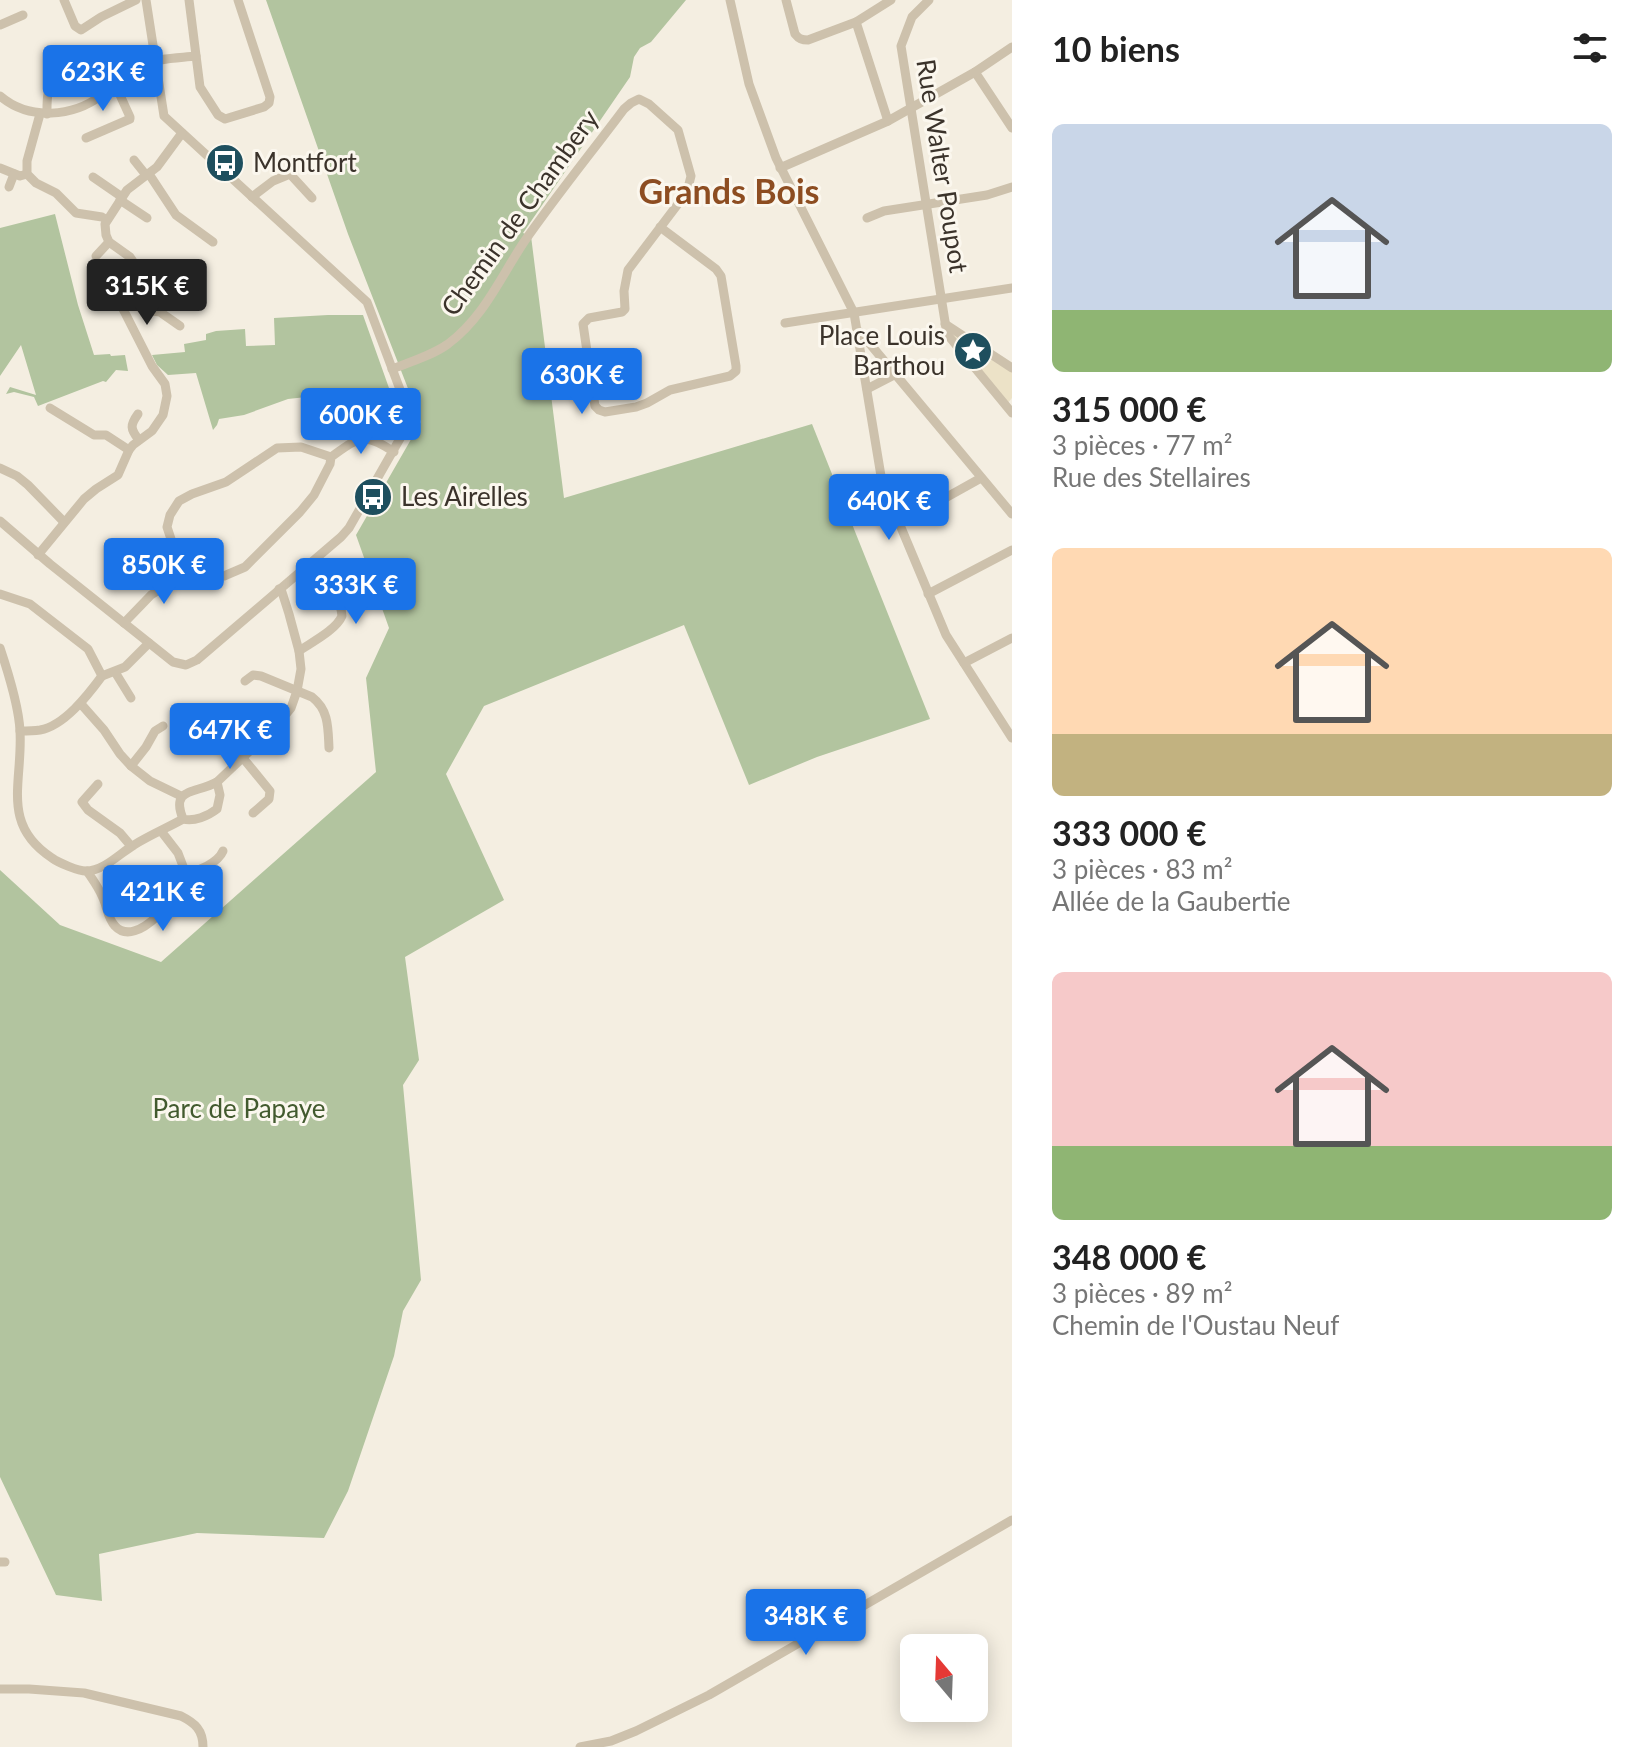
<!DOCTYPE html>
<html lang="fr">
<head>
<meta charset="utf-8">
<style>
  :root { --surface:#fff; --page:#f2f2f2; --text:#222; --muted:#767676; --accent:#1a73e8 }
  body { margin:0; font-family:Lato,sans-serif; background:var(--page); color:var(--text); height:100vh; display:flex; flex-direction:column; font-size:30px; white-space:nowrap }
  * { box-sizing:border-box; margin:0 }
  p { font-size:26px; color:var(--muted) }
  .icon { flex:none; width:44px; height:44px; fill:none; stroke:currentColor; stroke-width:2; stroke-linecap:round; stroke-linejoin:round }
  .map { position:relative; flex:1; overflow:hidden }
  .side { display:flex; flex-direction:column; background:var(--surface); width:640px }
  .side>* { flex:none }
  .needle { width:52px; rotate:341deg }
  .tools { position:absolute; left:900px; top:1634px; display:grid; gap:16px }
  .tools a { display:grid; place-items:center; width:88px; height:88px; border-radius:12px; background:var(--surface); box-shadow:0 4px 20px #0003; font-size:40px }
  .price { position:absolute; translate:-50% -68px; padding:0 18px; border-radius:8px; background:var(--accent); color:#fff; font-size:26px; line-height:52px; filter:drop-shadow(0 2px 4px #0008) }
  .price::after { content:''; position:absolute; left:50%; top:48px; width:24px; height:18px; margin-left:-12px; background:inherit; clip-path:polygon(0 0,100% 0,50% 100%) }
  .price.current { background:#222; color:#fff }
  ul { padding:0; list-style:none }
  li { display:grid; align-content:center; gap:16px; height:424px; padding:0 40px }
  li span { display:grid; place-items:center; height:248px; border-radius:12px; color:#555 }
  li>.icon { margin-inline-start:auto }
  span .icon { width:144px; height:144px; fill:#fffc; stroke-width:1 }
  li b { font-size:34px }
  h2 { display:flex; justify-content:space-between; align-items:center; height:96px; padding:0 40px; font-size:34px }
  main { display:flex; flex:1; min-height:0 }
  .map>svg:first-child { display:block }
</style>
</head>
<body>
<main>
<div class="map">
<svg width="1012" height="1747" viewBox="0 0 1012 1747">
  <rect width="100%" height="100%" fill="#f4eee1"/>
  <!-- green -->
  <g fill="#b2c49f">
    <path d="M 266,0 L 686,0 L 651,42 L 640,48 L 634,57 L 630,77 L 523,233 L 531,236 L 564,498 L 812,424 L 930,719 L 817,757 L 749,785 L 684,625 L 484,706 L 446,774 L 504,900 L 405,957 L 419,1060 L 403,1085 L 421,1280 L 403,1311 L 394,1356 L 348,1491 L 324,1538 L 197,1533 L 99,1554 L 102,1601 L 56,1595 L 0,1477 L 0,870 L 60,925 L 161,962 L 376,772 L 366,678 L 389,628 L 356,535 L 421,422 L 348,234 Z"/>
    <path d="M 55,214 L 78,305 L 94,355 L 110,354 L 111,356 L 125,355 L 128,371 L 116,370 L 106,382 L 103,381 L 38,406 L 34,397 L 14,392 L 6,394 L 10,387 L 36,395 L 21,345 L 0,376 L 0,228 Z"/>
    <path d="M 328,315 L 363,315 L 389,388 L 288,399 L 244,415 L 219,419 L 217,425 L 213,430 L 196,373 L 168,375 L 157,365 L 152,355 L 185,352 L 184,344 L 206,340 L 206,334 L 216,331 L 245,329 L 246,346 L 275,345 L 274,318 Z"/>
  </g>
  <!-- plaza -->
  <path fill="#ece2c7" d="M 945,324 L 1012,368 L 1012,398 L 1006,405 Z"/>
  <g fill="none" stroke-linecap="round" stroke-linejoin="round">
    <!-- minor -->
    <g stroke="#cdc1ac" stroke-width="9">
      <path d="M 64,0 L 75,26 L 81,30 L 101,17 L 136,0"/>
      <path d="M 189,0 L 200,87 L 218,115 L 225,119 L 264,107 L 269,103 L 270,97 L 238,0"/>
      <path d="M 730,0 L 749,84 L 776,158 L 854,313 L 882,482 L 946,635 L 1012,738"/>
      <path d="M 786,0 L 795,34 C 799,39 802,40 808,40 L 856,22"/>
      <path d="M 929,0 L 912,17 L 901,46 L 947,334 L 1012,413"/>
      <path d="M 0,25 L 23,15"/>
      <path d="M 975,72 L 1012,128"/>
      <path d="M 0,96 C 29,121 73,117 102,95 C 115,84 126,71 141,65 C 158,58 178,58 196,56"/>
      <path d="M 40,114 L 27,161 L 27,174 L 36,183 L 56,193 L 76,213 L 102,217 L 107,220"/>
      <path d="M 47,114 C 47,100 46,86 58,77"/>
      <path d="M 888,121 L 856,22 L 891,0"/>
      <path d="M 86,138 L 130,119 L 130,117 L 115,84"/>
      <path d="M 134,160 L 146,175"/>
      <path d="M 0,168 L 20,176 L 27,174"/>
      <path d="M 780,168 L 888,121 L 975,72 L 1012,47"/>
      <path d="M 149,174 L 176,215 L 213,242"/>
      <path d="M 93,177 L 122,197"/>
      <path d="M 9,187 L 14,174"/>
      <path d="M 252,197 L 273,181 L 290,174 L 312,198"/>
      <path d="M 120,200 L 147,218"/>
      <path d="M 867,218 L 884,211 L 987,195 L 1012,187"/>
      <path d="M 96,256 L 109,242"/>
      <path d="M 135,269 L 163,270 L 168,272"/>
      <path d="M 93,305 L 114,301 L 130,300 L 143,310 L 160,312 L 180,326"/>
      <path d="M 785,323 L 1012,288"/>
      <path d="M 945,324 L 1012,368"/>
      <path d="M 860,332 L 1012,514"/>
      <path d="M 392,369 C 410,362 431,356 448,344 C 484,317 500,278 524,242 C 556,196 591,153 624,109 L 631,103 L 639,99 L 649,104 L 678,130 L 691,176 L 687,192 L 628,270 L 624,291 L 625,309 L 622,312 L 589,318 L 583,324 L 595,406 L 599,410 L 605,412 L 636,407 L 647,403 L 670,390 L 730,376 L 736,371 L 736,366 L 721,276 L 716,269 L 660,227"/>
      <path d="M 867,389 L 896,374"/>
      <path d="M 50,408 L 94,435 L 106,435 L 129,450"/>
      <path d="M 138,414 C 130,425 130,429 139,440"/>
      <path d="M 0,468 L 17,476 L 28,485 L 64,522"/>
      <path d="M 0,521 L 50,564 L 173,662 L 186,665 L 197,660 L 341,537 L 349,528 L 410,421 L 410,416 L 367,302 L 164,116 L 146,0"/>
      <path d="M 899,522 L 904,521 L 981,478"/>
      <path d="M 38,555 L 84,499 L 96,489 L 118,475 L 129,450 L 133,445 L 152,431 L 163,415 L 167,396 L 165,384 L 152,366 L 123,309 L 123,292 L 135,269 L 134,263 L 130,257 L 109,242 L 106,235 L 105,224 L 127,190 L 157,167 L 182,133"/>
      <path d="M 189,571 L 196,575 L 224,576 L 245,567 L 300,512 L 314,495 L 330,464 L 331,457 C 358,438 364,431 394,452"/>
      <path d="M 189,571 L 172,542 L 167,527 L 170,515 L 179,501 L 192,494 L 226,482 L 277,448 L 301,447 L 331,457"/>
      <path d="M 0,594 L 30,604 L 88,649 L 102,676 L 125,667 L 149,643"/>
      <path d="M 928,594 L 1012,550"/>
      <path d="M 124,623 L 151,595 L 189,571"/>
      <path d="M 0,648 C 7,669 19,709 20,731 C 23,782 0,824 52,858 C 59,863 78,871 86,871 C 104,871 120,853 134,845 C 150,835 167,828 183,819"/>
      <path d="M 299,651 C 312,642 336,630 342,616 L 341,609 L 321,580"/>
      <path d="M 964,663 L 1012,638"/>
      <path d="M 115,672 L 131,698"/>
      <path d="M 245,681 L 253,675 L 261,676 L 312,697 C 329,710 328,728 329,748"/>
      <path d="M 81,704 L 104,730 L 120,754 L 131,766 L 150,781 L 181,796"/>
      <path d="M 20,731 C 26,731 33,731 40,730 C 64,726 88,695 102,676"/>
      <path d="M 243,758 L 270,791 L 269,799 L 253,813"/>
      <path d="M 131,766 L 146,747 L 155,731 L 163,726"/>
      <path d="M 217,782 L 275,727 L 291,708 L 297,691 L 301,669 L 299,651 L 289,614 L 282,592 L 279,589"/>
      <path d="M 217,782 L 220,795 L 217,809 C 208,816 194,822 183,819 C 170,787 196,794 217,782 Z"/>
      <path d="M 98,784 L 82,802 L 88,810 L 120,833 L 131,846"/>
      <path d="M 87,871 C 93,880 99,888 103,898 C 107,907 108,919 115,926 C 137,950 181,894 186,874 L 178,853 L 161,831"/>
      <path d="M 186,874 C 198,871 218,863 223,851"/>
      <path d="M 0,1562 L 5,1562"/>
      <path d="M 0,1689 L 29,1689 L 84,1693 L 181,1716 C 195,1723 203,1730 203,1747"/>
      <path d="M 580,1747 L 611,1741 L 636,1731 L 709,1695 L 1012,1520"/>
    </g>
  </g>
  <!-- icons -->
  <defs>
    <symbol id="bus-disc" viewBox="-11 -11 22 22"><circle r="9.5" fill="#1e4f5e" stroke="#fbf7ee"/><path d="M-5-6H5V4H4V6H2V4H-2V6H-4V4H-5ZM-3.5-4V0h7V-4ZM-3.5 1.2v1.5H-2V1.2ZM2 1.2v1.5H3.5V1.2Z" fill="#fff"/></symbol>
    <symbol id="sight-disc" viewBox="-11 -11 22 22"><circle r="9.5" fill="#1e4f5e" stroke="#fbf7ee"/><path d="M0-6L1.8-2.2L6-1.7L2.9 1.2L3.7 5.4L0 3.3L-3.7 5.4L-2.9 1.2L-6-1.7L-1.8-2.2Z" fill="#fff"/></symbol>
  </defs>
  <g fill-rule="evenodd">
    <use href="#bus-disc" x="203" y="141" width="44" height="44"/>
    <use href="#sight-disc" x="951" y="329" width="44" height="44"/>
    <use href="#bus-disc" x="351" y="475" width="44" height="44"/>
  </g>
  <g text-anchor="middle" stroke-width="6" stroke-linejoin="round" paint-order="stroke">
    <!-- poi labels -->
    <g font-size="26" fill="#3b332b" stroke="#fbf7ee" text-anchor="start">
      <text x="253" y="172">Montfort</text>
      <text x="945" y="345" text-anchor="end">Place Louis<tspan x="945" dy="30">Barthou</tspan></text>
      <text x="401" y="506">Les Airelles</text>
    </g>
    <!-- street labels -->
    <g font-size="26" fill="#3b332b" stroke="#fbf7ee">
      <text transform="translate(942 166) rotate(81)" y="9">Rue Walter Poupot</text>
      <text transform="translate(520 213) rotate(-54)" y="9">Chemin de Chambery</text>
    </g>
    <!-- park labels -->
    <g font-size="26" fill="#425a2e" stroke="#fbf7ee">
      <text x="239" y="1118">Parc de Papaye</text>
    </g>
    <!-- district labels -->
    <g font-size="34" font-weight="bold" fill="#8d4d21" stroke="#fbf7ee">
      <text x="729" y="204">Grands Bois</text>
    </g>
  </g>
</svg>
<div class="tools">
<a><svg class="needle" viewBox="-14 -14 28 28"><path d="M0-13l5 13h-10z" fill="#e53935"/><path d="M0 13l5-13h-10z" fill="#767676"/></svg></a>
</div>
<b class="price" style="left:103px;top:113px">623K €</b>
<b class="price current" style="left:147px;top:327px">315K €</b>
<b class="price" style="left:582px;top:416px">630K €</b>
<b class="price" style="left:361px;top:456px">600K €</b>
<b class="price" style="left:889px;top:542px">640K €</b>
<b class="price" style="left:164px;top:606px">850K €</b>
<b class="price" style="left:356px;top:626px">333K €</b>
<b class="price" style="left:230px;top:771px">647K €</b>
<b class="price" style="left:163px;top:933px">421K €</b>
<b class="price" style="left:806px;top:1657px">348K €</b>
</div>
<section class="side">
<h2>10 biens<svg class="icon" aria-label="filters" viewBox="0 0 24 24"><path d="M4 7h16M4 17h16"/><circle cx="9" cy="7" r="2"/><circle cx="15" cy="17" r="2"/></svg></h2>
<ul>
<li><span style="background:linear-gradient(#c9d6e8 75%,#8fb573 0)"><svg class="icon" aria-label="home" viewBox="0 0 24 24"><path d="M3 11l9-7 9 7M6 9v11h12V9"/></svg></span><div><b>315 000 €</b><p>3 pièces · 77 m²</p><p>Rue des Stellaires</p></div></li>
<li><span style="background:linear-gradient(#ffd9b3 75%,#c2b280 0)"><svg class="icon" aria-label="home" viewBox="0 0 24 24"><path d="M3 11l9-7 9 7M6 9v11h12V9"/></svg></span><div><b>333 000 €</b><p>3 pièces · 83 m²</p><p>Allée de la Gaubertie</p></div></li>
<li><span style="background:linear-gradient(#f6c9c9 70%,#8fb573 0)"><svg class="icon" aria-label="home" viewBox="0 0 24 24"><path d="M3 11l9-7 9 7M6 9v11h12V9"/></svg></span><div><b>348 000 €</b><p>3 pièces · 89 m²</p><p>Chemin de l'Oustau Neuf</p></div></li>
</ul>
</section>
</main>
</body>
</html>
